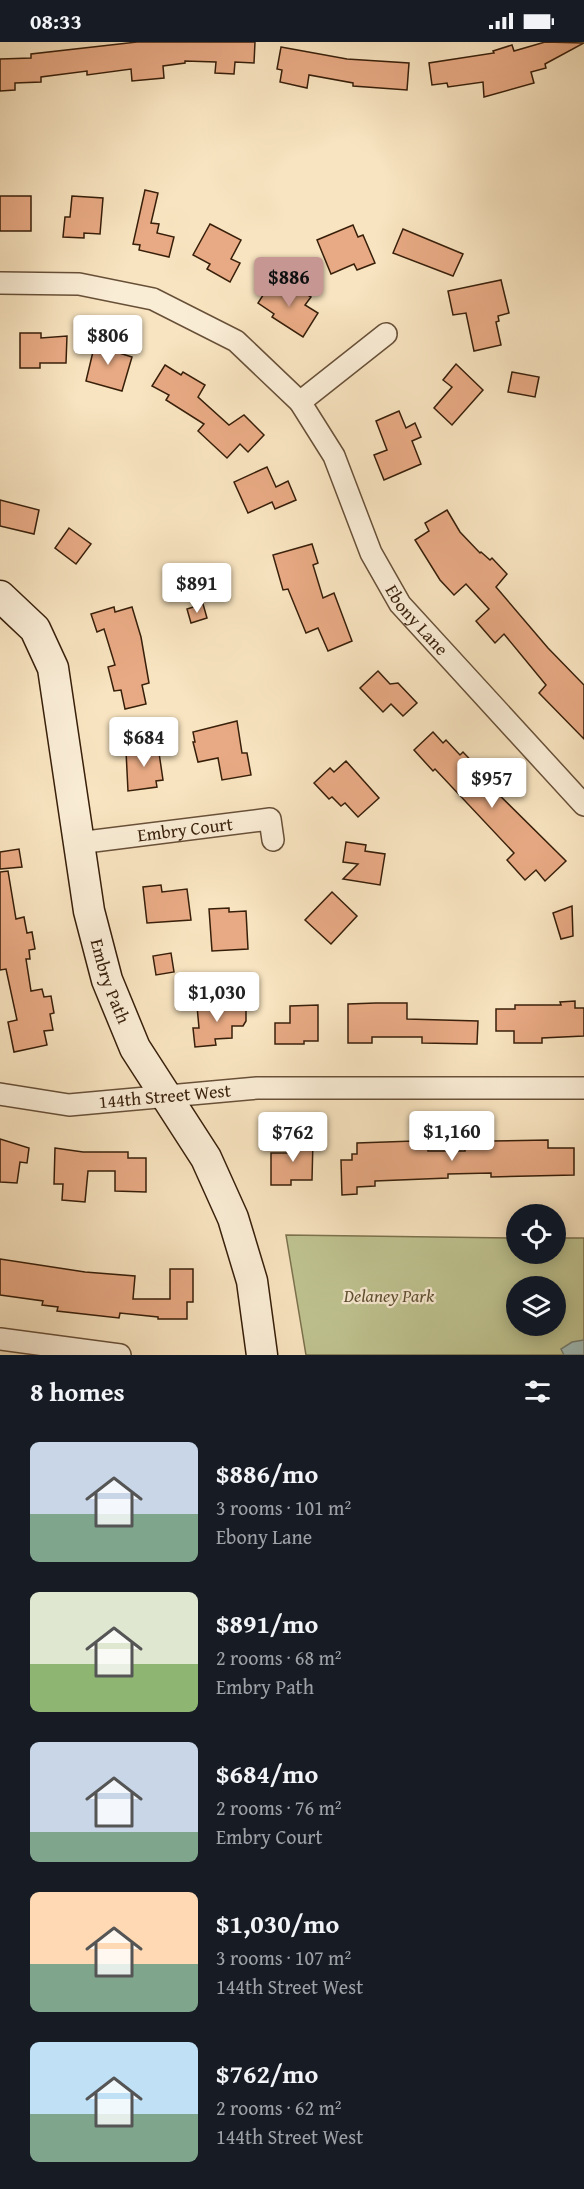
<!DOCTYPE html>
<html lang="en">
<head>
<meta charset="utf-8">
<style>
  :root { --surface:#171b24; --page:#20242c; --text:#f1f3f6; --muted:#9ea1a6; --accent:#c59692 }
  body { margin:0; font-family:"Gentium Book Plus",serif; background:var(--page); color:var(--text); height:100vh; display:flex; flex-direction:column; font-size:22px; white-space:nowrap }
  * { box-sizing:border-box; margin:0 }
  p { font-size:20px; color:var(--muted) }
  .icon { flex:none; width:33px; height:33px; fill:none; stroke:currentColor; stroke-width:2; stroke-linecap:round; stroke-linejoin:round }
  .map { position:relative; height:1313px; overflow:hidden }
  .side { display:flex; flex-direction:column; background:var(--surface); flex:1 }
  .side>* { flex:none }
  .fabs { position:absolute; left:506px; top:1162px; display:grid; gap:12px }
  .fabs a { display:grid; place-items:center; width:60px; height:60px; border-radius:50%; background:var(--surface); box-shadow:0 3px 15px #0003; font-size:30px }
  .price { position:absolute; translate:-50% -51px; padding:0 14px; border-radius:6px; background:#fff; color:#222; font-size:20px; line-height:39px; filter:drop-shadow(0 2px 3px #0008) }
  .price::after { content:''; position:absolute; left:50%; top:36px; width:18px; height:14px; margin-left:-9px; background:inherit; clip-path:polygon(0 0,100% 0,50% 100%) }
  .price.on { background:var(--accent); color:#111 }
  ul { padding:0; list-style:none }
  li { display:flex; align-items:center; gap:18px; height:150px; padding:0 30px }
  li span { display:grid; place-items:center; flex:none; width:168px; height:120px; border-radius:9px; color:#555 }
  li>.icon { margin-inline-start:auto }
  span .icon { width:72px; height:72px; fill:#fffc; stroke-width:1 }
  li b { font-size:26px }
  h2 { display:flex; justify-content:space-between; align-items:center; height:72px; padding:0 30px; font-size:26px }
  .status { display:flex; justify-content:space-between; align-items:center; height:42px; padding:0 30px; background:var(--surface); direction:ltr }
  .status svg { height:16px; fill:currentColor }
  .map>svg:first-child { display:block }
</style>
</head>
<body>
<div class="status"><b>08:33</b><svg viewBox="0 0 49 12"><path d="M0 12V9h3v3zM5 12V6h3v6zM10 12V3h3v9zM15 12V0h3v12zM26 1h20v11H26zM47 4h2v5h-2z"/></svg></div>
<div class="map">
<svg width="584" height="1313" viewBox="0 0 584 1313">
  <rect width="100%" height="100%" fill="#f8e4c0"/>
  <filter id="stains"><feTurbulence type="fractalNoise" baseFrequency=".00333" numOctaves="4"/><feColorMatrix values="0 0 0 0 .2 0 0 0 0 .09 0 0 0 0 .02 0 0 0 .5 -.17"/></filter>
  <radialGradient id="worn" r=".72"><stop offset=".6" stop-color="#630" stop-opacity="0"/><stop offset="1" stop-color="#630" stop-opacity=".3"/></radialGradient>
  <!-- green -->
  <path fill="#bfc491" stroke="#7c724e" stroke-width="1.5" fill-rule="evenodd" d="M 286,1193 L 516,1196 L 516,1212 L 555,1212 L 555,1196 L 584,1196 L 584,1313 L 306,1313 ZM 516,1245 L 555,1245 L 555,1284 L 516,1284 Z"/>
  <!-- water -->
  <path fill="#9fbdb9" stroke="#767e73" stroke-width="1.5" d="M 584,1298 L 584,1313 L 564,1313 L 561,1307 L 572,1300 Z"/>
  <!-- building -->
  <g fill="#e8aa84" stroke="#381f0a" stroke-width="1.5">
    <path d="M 137,0 L 255,0 L 254,21 L 235,20 L 234,32 L 215,31 L 216,20 L 185,19 L 185,21 L 163,24 L 164,36 L 132,39 L 131,27 L 87,33 L 87,29 L 41,35 L 41,40 L 15,41 L 15,48 L 0,49 L 0,17 L 31,16 L 31,12 Z"/>
    <path d="M 545,0 L 584,1 L 545,22 L 546,26 L 531,30 L 534,41 L 484,55 L 483,40 L 448,45 L 447,41 L 432,43 L 429,21 L 494,11 L 493,9 L 512,3 L 514,9 Z"/>
    <path d="M 281,5 L 347,17 L 409,21 L 407,48 L 353,44 L 353,41 L 309,33 L 307,46 L 280,40 L 282,28 L 277,27 Z"/>
    <path d="M 145,148 L 158,151 L 151,181 L 159,182 L 157,191 L 174,195 L 169,215 L 139,208 L 140,203 L 133,202 Z"/>
    <rect x="0" y="154" width="31" height="35"/>
    <path d="M 72,154 L 103,156 L 100,192 L 84,191 L 84,196 L 63,195 L 65,175 L 70,175 Z"/>
    <path d="M 210,182 L 241,198 L 231,217 L 240,221 L 230,240 L 207,227 L 210,222 L 193,213 Z"/>
    <path d="M 353,183 L 358,195 L 363,193 L 375,221 L 357,228 L 354,222 L 331,232 L 317,198 Z"/>
    <path d="M 403,187 L 463,212 L 453,234 L 393,211 Z"/>
    <path d="M 501,238 L 509,271 L 498,274 L 499,279 L 496,280 L 501,303 L 474,309 L 466,271 L 453,273 L 448,249 Z"/>
    <path d="M 272,239 L 293,253 L 297,246 L 311,255 L 305,263 L 318,271 L 303,295 L 272,275 L 274,272 L 258,261 Z"/>
    <path d="M 20,291 L 41,291 L 41,296 L 67,294 L 66,321 L 40,321 L 40,326 L 20,326 Z"/>
    <path d="M 96,297 L 118,304 L 116,310 L 132,315 L 122,349 L 86,339 Z"/>
    <path d="M 456,322 L 483,348 L 452,383 L 434,366 L 452,345 L 443,338 Z"/>
    <path d="M 165,323 L 181,333 L 183,330 L 205,343 L 198,355 L 229,383 L 244,373 L 264,393 L 248,410 L 240,402 L 227,416 L 198,389 L 204,382 L 166,358 L 169,353 L 152,344 Z"/>
    <path d="M 512,330 L 539,335 L 535,355 L 508,350 Z"/>
    <path d="M 399,369 L 406,386 L 415,381 L 421,395 L 412,399 L 421,422 L 384,438 L 374,413 L 387,408 L 376,379 Z"/>
    <path d="M 267,425 L 276,445 L 288,439 L 296,458 L 275,467 L 272,460 L 248,471 L 234,440 Z"/>
    <path d="M 0,458 L 39,468 L 34,492 L 0,484 Z"/>
    <path d="M 447,468 L 460,490 L 480,511 L 481,510 L 490,518 L 492,516 L 507,532 L 496,545 L 548,606 L 584,643 L 584,697 L 539,651 L 546,643 L 504,592 L 495,601 L 476,579 L 489,567 L 466,542 L 454,553 L 440,538 L 415,498 L 429,489 L 425,481 Z"/>
    <path d="M 69,486 L 91,502 L 76,522 L 55,506 Z"/>
    <path d="M 312,502 L 318,521 L 313,523 L 323,556 L 334,551 L 352,599 L 328,609 L 318,586 L 306,591 L 288,547 L 283,548 L 273,513 Z"/>
    <path d="M 203,562 L 207,576 L 191,581 L 187,567 Z"/>
    <path d="M 114,565 L 115,570 L 132,565 L 141,595 L 149,641 L 142,643 L 146,662 L 125,667 L 121,648 L 114,649 L 108,625 L 115,623 L 104,587 L 97,590 L 91,572 Z"/>
    <path d="M 378,629 L 390,642 L 398,641 L 417,661 L 403,674 L 391,662 L 383,670 L 360,646 Z"/>
    <path d="M 237,679 L 242,711 L 247,711 L 251,733 L 222,738 L 218,716 L 198,720 L 193,700 L 195,700 L 193,690 Z"/>
    <path d="M 433,690 L 443,701 L 446,698 L 460,713 L 463,710 L 480,728 L 477,731 L 566,819 L 545,839 L 536,828 L 525,838 L 507,818 L 514,811 L 435,727 L 433,729 L 414,708 Z"/>
    <path d="M 158,704 L 163,738 L 156,739 L 157,745 L 128,749 L 126,709 Z"/>
    <path d="M 346,719 L 379,756 L 358,775 L 345,761 L 341,764 L 332,755 L 329,757 L 314,741 L 330,726 L 334,730 Z"/>
    <path d="M 346,800 L 366,803 L 365,809 L 385,812 L 380,843 L 343,837 L 358,822 L 343,820 Z"/>
    <path d="M 19,807 L 22,825 L 0,827 L 0,810 Z"/>
    <path d="M 8,829 L 16,877 L 24,875 L 27,891 L 32,890 L 35,907 L 29,908 L 30,917 L 26,917 L 31,949 L 42,947 L 44,955 L 51,954 L 54,971 L 50,972 L 53,988 L 44,989 L 47,1003 L 14,1010 L 8,980 L 17,978 L 6,927 L 0,928 L 0,830 Z"/>
    <path d="M 161,843 L 162,850 L 187,847 L 191,878 L 147,881 L 143,845 Z"/>
    <path d="M 332,850 L 357,874 L 331,902 L 305,878 Z"/>
    <path d="M 572,864 L 573,894 L 561,897 L 553,871 Z"/>
    <path d="M 229,866 L 229,870 L 246,869 L 248,907 L 212,909 L 209,867 Z"/>
    <path d="M 171,911 L 174,930 L 156,933 L 153,914 Z"/>
    <path d="M 575,959 L 575,966 L 584,966 L 584,994 L 542,996 L 542,1001 L 514,1001 L 514,989 L 496,989 L 496,967 L 515,967 L 515,963 L 561,963 L 560,960 Z"/>
    <path d="M 376,961 L 407,961 L 407,977 L 478,979 L 477,1002 L 422,1001 L 422,995 L 372,995 L 372,1001 L 348,1001 L 348,962 Z"/>
    <path d="M 231,962 L 232,965 L 241,965 L 246,968 L 246,979 L 243,984 L 232,984 L 232,996 L 215,997 L 216,1003 L 195,1005 L 193,986 L 199,986 L 197,964 Z"/>
    <path d="M 318,963 L 318,999 L 304,999 L 304,1002 L 275,1002 L 275,981 L 290,981 L 290,964 Z"/>
    <path d="M 0,1097 L 29,1106 L 27,1121 L 20,1120 L 17,1141 L 0,1140 Z"/>
    <path d="M 288,1098 L 313,1098 L 312,1138 L 291,1138 L 291,1143 L 271,1143 L 271,1111 L 288,1111 Z"/>
    <path d="M 548,1098 L 548,1106 L 574,1106 L 574,1133 L 491,1135 L 491,1131 L 448,1132 L 448,1136 L 375,1139 L 375,1144 L 357,1145 L 357,1152 L 342,1153 L 341,1118 L 352,1118 L 352,1112 L 357,1112 L 357,1101 L 414,1099 L 414,1102 L 428,1102 L 428,1109 L 465,1109 L 465,1106 L 491,1106 L 491,1099 Z"/>
    <path d="M 55,1106 L 83,1110 L 128,1110 L 128,1116 L 146,1116 L 146,1150 L 115,1149 L 115,1129 L 88,1129 L 85,1160 L 62,1158 L 63,1142 L 54,1142 Z"/>
    <path d="M 0,1217 L 85,1230 L 135,1234 L 133,1257 L 170,1257 L 170,1227 L 193,1227 L 193,1260 L 187,1260 L 187,1277 L 158,1277 L 158,1275 L 120,1271 L 119,1276 L 57,1269 L 58,1265 L 42,1263 L 43,1259 L 0,1253 Z"/>
  </g>
  <g fill="none" stroke-linecap="round" stroke-linejoin="round">
    <defs>
      <g id="street">
        <path id="s1" d="M 0,241 L 79,242 L 153,257 L 236,299 L 300,360 L 334,414 L 371,511 L 400,562 L 584,763"/>
        <path d="M 300,360 L 386,292"/>
        <path id="s2" d="M 78,801 L 270,777 L 273,798"/>
        <path id="s3" d="M 0,1052 L 69,1063 L 257,1046 L 584,1046"/>
        <path d="M 0,1297 L 120,1313"/>
      </g>
      <g id="secondary">
        <path id="s4" d="M 0,554 L 35,587 L 53,626 L 89,869 L 107,938 L 135,1006 L 206,1116 L 233,1176 L 252,1239 L 262,1313"/>
      </g>
    </defs>
    <!-- street casing -->
    <use href="#street" stroke="#685038" stroke-width="24"/>
    <!-- secondary casing -->
    <use href="#secondary" stroke="#381f0a" stroke-width="33"/>
    <!-- street -->
    <use href="#street" stroke="#faedd6" stroke-width="21"/>
    <!-- secondary -->
    <use href="#secondary" stroke="#faedd6" stroke-width="30"/>
  </g>
  <g text-anchor="middle" stroke-width="4.5" stroke-linejoin="round" paint-order="stroke">
    <!-- street labels -->
    <g font-size="18" fill="#381f0a" stroke="#faedd6">
      <text dy="6" stroke="none"><textPath href="#s1" startOffset="585">Ebony Lane</textPath></text>
      <text dy="6" stroke="none"><textPath href="#s2" startOffset="108">Embry Court</textPath></text>
      <text dy="6" stroke="none"><textPath href="#s4" startOffset="410">Embry Path</textPath></text>
      <text dy="6" stroke="none"><textPath href="#s3" startOffset="166">144th Street West</textPath></text>
    </g>
    <!-- park labels -->
    <g font-size="18" font-style="italic" fill="#605132" stroke="#faedd6">
      <text x="389" y="1260">Delaney Park</text>
    </g>
  </g>
  <rect width="100%" height="100%" filter="url(#stains)"/>
  <rect width="100%" height="100%" fill="url(#worn)"/>
</svg>
<div class="fabs">
<a><svg class="icon" aria-label="locate" viewBox="0 0 24 24"><circle cx="12" cy="12" r="6"/><path d="M12 2v4M12 18v4M2 12h4M18 12h4"/></svg></a>
<a><svg class="icon" aria-label="layers" viewBox="0 0 24 24"><path d="M12 4l9 5-9 5-9-5zM3 14l9 5 9-5"/></svg></a>
</div>
<b class="price on" style="left:289px;top:266px">$886</b>
<b class="price" style="left:108px;top:324px">$806</b>
<b class="price" style="left:197px;top:572px">$891</b>
<b class="price" style="left:144px;top:726px">$684</b>
<b class="price" style="left:492px;top:767px">$957</b>
<b class="price" style="left:217px;top:981px">$1,030</b>
<b class="price" style="left:452px;top:1120px">$1,160</b>
<b class="price" style="left:293px;top:1121px">$762</b>
</div>
<section class="side">
<h2>8 homes<svg class="icon" aria-label="filters" viewBox="0 0 24 24"><path d="M4 7h16M4 17h16"/><circle cx="9" cy="7" r="2"/><circle cx="15" cy="17" r="2"/></svg></h2>
<ul>
<li><span style="background:linear-gradient(#c9d6e8 60%,#7fa58c 0)"><svg class="icon" aria-label="home" viewBox="0 0 24 24"><path d="M3 11l9-7 9 7M6 9v11h12V9"/></svg></span><div><b>$886/mo</b><p>3 rooms · 101 m²</p><p>Ebony Lane</p></div></li>
<li><span style="background:linear-gradient(#dfe7d0 60%,#8fb573 0)"><svg class="icon" aria-label="home" viewBox="0 0 24 24"><path d="M3 11l9-7 9 7M6 9v11h12V9"/></svg></span><div><b>$891/mo</b><p>2 rooms · 68 m²</p><p>Embry Path</p></div></li>
<li><span style="background:linear-gradient(#c9d6e8 75%,#7fa58c 0)"><svg class="icon" aria-label="home" viewBox="0 0 24 24"><path d="M3 11l9-7 9 7M6 9v11h12V9"/></svg></span><div><b>$684/mo</b><p>2 rooms · 76 m²</p><p>Embry Court</p></div></li>
<li><span style="background:linear-gradient(#ffd9b3 60%,#7fa58c 0)"><svg class="icon" aria-label="home" viewBox="0 0 24 24"><path d="M3 11l9-7 9 7M6 9v11h12V9"/></svg></span><div><b>$1,030/mo</b><p>3 rooms · 107 m²</p><p>144th Street West</p></div></li>
<li><span style="background:linear-gradient(#bfe0f5 60%,#7fa58c 0)"><svg class="icon" aria-label="home" viewBox="0 0 24 24"><path d="M3 11l9-7 9 7M6 9v11h12V9"/></svg></span><div><b>$762/mo</b><p>2 rooms · 62 m²</p><p>144th Street West</p></div></li>
</ul>
</section>
</body>
</html>
